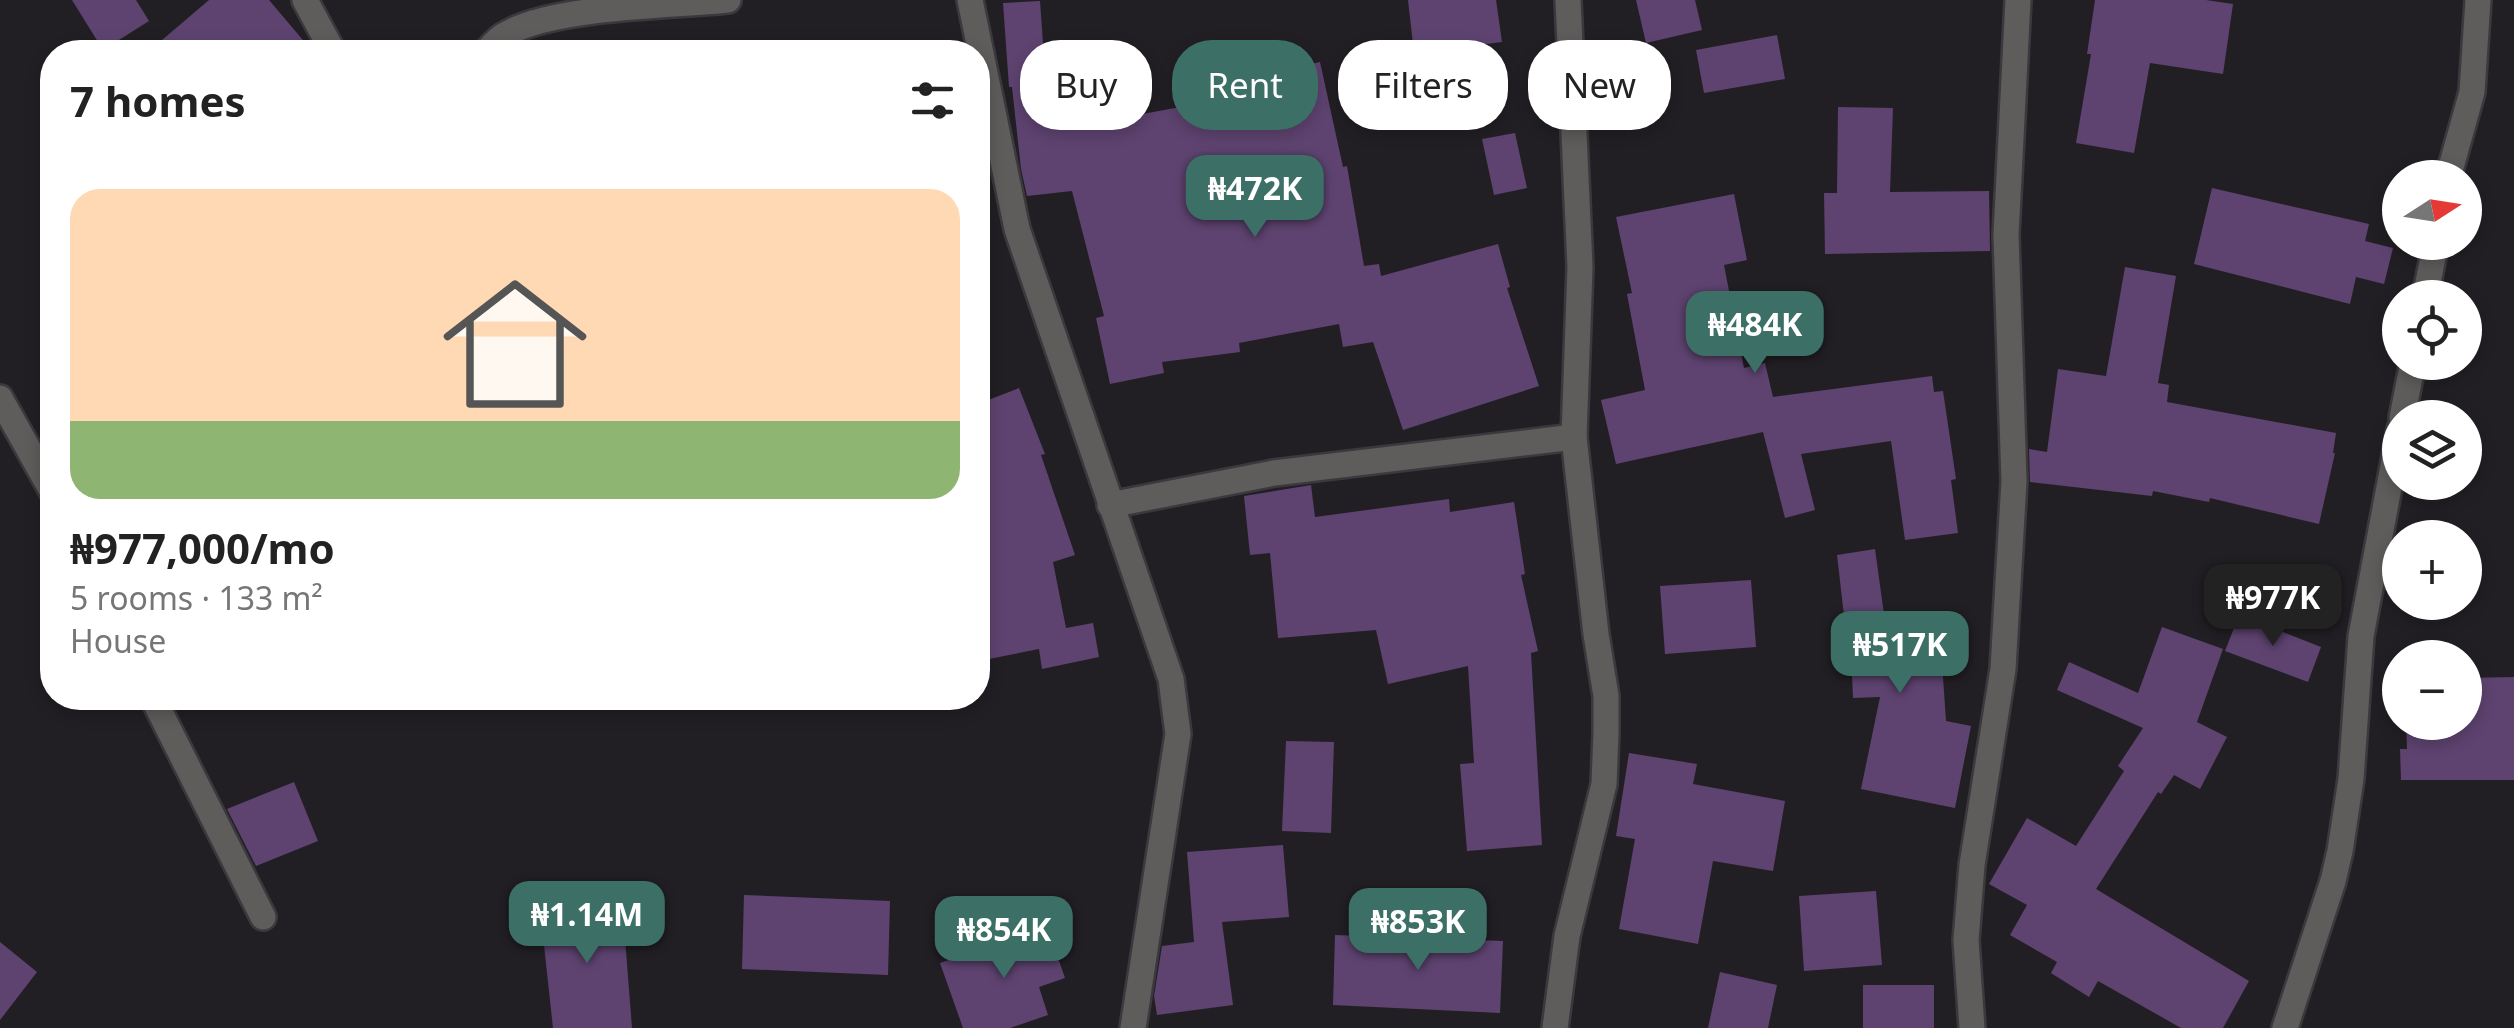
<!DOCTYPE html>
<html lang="en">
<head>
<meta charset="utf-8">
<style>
  :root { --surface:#fff; --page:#f2f2f2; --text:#222; --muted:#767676; --line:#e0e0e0; --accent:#3c6f66 }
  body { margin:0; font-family:"Noto Sans",sans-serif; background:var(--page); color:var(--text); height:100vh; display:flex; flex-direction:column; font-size:38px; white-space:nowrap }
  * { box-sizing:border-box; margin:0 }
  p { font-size:32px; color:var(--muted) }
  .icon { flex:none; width:55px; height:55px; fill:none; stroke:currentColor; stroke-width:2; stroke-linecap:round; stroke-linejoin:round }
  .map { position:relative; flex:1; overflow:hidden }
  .sheet { position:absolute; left:40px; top:40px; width:950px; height:670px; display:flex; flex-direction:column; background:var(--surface); border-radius:40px; box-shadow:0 5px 15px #0003 }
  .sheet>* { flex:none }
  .banner { position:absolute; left:1020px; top:40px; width:950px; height:90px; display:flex; gap:20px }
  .needle { width:65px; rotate:78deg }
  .controls { position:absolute; left:2382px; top:160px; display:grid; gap:20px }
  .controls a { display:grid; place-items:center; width:100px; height:100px; border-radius:50%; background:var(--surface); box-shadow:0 5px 15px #0003; font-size:50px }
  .price { position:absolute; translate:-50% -85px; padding:0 22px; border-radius:20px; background:var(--accent); color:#fff; font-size:32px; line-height:65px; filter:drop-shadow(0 2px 5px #0008) }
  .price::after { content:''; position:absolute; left:50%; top:60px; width:30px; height:22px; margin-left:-15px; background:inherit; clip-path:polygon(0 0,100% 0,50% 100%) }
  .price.active { background:#222; color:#fff }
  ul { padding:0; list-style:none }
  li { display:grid; align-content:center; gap:20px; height:530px; padding:0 30px }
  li+li { border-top:2px solid var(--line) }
  li span { display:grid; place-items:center; height:310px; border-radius:30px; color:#555 }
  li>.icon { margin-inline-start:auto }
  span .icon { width:180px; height:180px; fill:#fffc; stroke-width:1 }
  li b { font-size:42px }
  h2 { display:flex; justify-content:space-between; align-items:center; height:120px; padding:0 30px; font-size:42px }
  .chip { padding:0 35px; border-radius:40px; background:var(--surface); box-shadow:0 5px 15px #0003; font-size:35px; line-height:90px }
  .chip.active { background:var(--accent); color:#fff }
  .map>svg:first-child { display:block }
</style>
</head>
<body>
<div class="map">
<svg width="2514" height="1028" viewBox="0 0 2514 1028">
  <rect width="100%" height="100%" fill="#221f24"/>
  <!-- building -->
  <g fill="#5e4370">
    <path d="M 72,0 L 136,0 L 149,21 L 103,50 Z"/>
    <path d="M 209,0 L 269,0 L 313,52 L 148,52 Z"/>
    <path d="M 1408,0 L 1496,0 L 1502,42 L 1414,53 Z"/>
    <path d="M 1636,0 L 1695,0 L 1702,30 L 1646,43 Z"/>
    <path d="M 2095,0 L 2206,0 L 2233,4 L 2223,74 L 2150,63 L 2134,153 L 2076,143 L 2091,54 L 2087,54 Z"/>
    <path d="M 1040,1 L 1047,99 L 1050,98 L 1054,127 L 1134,106 L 1137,115 L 1262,92 L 1259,76 L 1320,62 L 1343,167 L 1347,166 L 1364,266 L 1379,264 L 1381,276 L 1498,244 L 1510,287 L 1507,288 L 1539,386 L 1403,430 L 1373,342 L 1343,347 L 1339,324 L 1239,343 L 1240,352 L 1162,362 L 1164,373 L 1110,384 L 1096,318 L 1104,316 L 1072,191 L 1027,196 L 1021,169 L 1012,87 L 1009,87 L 1003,3 Z"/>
    <path d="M 1777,35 L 1785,79 L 1704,93 L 1696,50 Z"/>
    <path d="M 1838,107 L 1893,108 L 1890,192 L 1989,191 L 1990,251 L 1825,254 L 1824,193 L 1837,193 Z"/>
    <path d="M 1515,133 L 1527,188 L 1494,195 L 1482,139 Z"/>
    <path d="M 2212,188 L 2369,224 L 2365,241 L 2393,248 L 2384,284 L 2356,277 L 2350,304 L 2194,264 Z"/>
    <path d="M 1734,194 L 1747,260 L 1724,265 L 1744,368 L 1765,363 L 1773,397 L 1932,376 L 1934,392 L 1943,391 L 1956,479 L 1951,480 L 1958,533 L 1905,540 L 1891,441 L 1801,454 L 1815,510 L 1785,518 L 1763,432 L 1616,464 L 1601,400 L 1645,390 L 1627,294 L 1632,293 L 1616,217 Z"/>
    <path d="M 2125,267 L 2176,276 L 2158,383 L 2169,385 L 2167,402 L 2336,433 L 2333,453 L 2335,453 L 2319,524 L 2210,498 L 2209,502 L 2153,491 L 2152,496 L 2030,482 L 2029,449 L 2047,452 L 2058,369 L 2106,376 Z"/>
    <path d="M 1019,388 L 1045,454 L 1041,455 L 1075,555 L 1053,562 L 1066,628 L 1093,623 L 1099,657 L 1042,669 L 1039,649 L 984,660 L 978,626 L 978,404 Z"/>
    <path d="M 1311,485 L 1315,517 L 1449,499 L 1450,512 L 1514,502 L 1525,574 L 1521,575 L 1538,651 L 1531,653 L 1542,845 L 1467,851 L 1460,764 L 1474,763 L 1468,666 L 1388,684 L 1376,630 L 1278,638 L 1270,553 L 1250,555 L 1244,496 Z"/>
    <path d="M 1875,549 L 1887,636 L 1940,633 L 1946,721 L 1971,726 L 1955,808 L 1861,789 L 1880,697 L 1853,698 L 1850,632 L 1846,633 L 1837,555 Z"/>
    <path d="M 1751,580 L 1756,647 L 1665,654 L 1660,586 Z"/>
    <path d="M 2239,615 L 2321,647 L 2308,682 L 2225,651 Z"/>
    <path d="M 2162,627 L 2223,649 L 2197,722 L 2227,737 L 2200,789 L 2174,775 L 2161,794 L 2158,792 L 2096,889 L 2249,981 L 2223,1028 L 2181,1028 L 2098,981 L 2089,997 L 2051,973 L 2057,962 L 2010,935 L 2027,905 L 1989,884 L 2027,818 L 2076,846 L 2124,771 L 2118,766 L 2143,728 L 2057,690 L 2069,662 L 2138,693 Z"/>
    <path d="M 2514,677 L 2514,780 L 2401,780 L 2400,749 L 2407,749 L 2406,722 L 2465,722 L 2465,678 Z"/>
    <path d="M 1286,741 L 1334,742 L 1331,833 L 1282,831 Z"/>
    <path d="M 1629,753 L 1697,764 L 1693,784 L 1785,801 L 1773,871 L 1713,861 L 1698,944 L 1619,929 L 1635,839 L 1616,836 Z"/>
    <path d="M 294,782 L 318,841 L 256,866 L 227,809 Z"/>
    <path d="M 1283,845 L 1289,917 L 1222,922 L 1233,1005 L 1157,1015 L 1154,996 L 1162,946 L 1194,942 L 1187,852 Z"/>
    <path d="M 1876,891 L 1882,965 L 1804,971 L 1799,896 Z"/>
    <path d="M 744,895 L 890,901 L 888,975 L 742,969 Z"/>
    <path d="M 622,900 L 632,1028 L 553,1028 L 540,908 Z"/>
    <path d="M 1047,926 L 1065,978 L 1039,987 L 1048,1015 L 1010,1028 L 963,1028 L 940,963 Z"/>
    <path d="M 1335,935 L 1503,941 L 1500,1013 L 1333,1005 Z"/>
    <path d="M 0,942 L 37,972 L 0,1020 Z"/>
    <path d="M 1720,972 L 1777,985 L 1768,1028 L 1708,1028 Z"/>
    <rect x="1863" y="985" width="71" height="43"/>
  </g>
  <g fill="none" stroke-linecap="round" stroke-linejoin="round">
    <defs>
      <g id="street">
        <path d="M 305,0 L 333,52"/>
        <path d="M 970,0 L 1017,229 L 1171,679 L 1178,734 L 1133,1028"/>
        <path d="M 486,52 C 491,47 497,40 503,36 C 549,6 671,6 728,0"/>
        <path d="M 2448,178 L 2472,92 L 2478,0"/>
        <path d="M 2425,298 L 2436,242"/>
        <path d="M 0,398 L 52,491"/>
        <path d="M 2402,418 L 2413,362"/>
        <path d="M 1110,505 L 1274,473 L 1574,437"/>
        <path d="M 153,698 L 263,917"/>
        <path d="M 1555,1028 L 1567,936 L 1604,784 L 1606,733 L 1606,696 L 1596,634 L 1574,437 L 1580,267 L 1568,0"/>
        <path d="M 1972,1028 L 1966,940 L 1972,865 L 2003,669 L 2014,481 L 2006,235 L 2018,0"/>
        <path d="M 2285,1028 L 2333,881 L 2340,851 L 2351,779 L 2361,636 L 2400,429"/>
      </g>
    </defs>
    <!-- street casing -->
    <use href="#street" stroke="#3c393e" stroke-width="30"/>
    <!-- street -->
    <use href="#street" stroke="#5e5d5b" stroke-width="25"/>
  </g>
</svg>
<div class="controls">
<a><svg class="needle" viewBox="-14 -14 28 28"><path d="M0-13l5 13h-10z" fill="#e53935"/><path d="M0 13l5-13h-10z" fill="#767676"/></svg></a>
<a><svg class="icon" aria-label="locate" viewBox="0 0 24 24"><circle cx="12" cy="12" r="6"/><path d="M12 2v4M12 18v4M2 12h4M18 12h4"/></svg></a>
<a><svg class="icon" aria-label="layers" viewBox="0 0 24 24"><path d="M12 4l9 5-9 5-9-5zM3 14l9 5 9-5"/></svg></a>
<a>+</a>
<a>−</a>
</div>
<b class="price" style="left:1255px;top:240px">₦472K</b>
<b class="price" style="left:1755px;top:376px">₦484K</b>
<b class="price active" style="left:2273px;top:649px">₦977K</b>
<b class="price" style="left:1900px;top:696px">₦517K</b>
<b class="price" style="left:587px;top:966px">₦1.14M</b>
<b class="price" style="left:1418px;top:973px">₦853K</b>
<b class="price" style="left:1004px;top:981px">₦854K</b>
<div class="banner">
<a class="chip">Buy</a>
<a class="chip active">Rent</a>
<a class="chip">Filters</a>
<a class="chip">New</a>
</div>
<section class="sheet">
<h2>7 homes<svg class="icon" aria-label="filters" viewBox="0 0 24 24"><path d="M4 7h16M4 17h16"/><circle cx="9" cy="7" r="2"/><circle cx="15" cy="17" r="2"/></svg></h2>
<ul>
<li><span style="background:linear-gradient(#ffd9b3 75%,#8fb573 0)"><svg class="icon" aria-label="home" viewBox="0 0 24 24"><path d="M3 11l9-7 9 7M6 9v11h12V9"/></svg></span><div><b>₦977,000/mo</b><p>5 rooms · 133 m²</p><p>House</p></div></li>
</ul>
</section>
</div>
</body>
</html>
